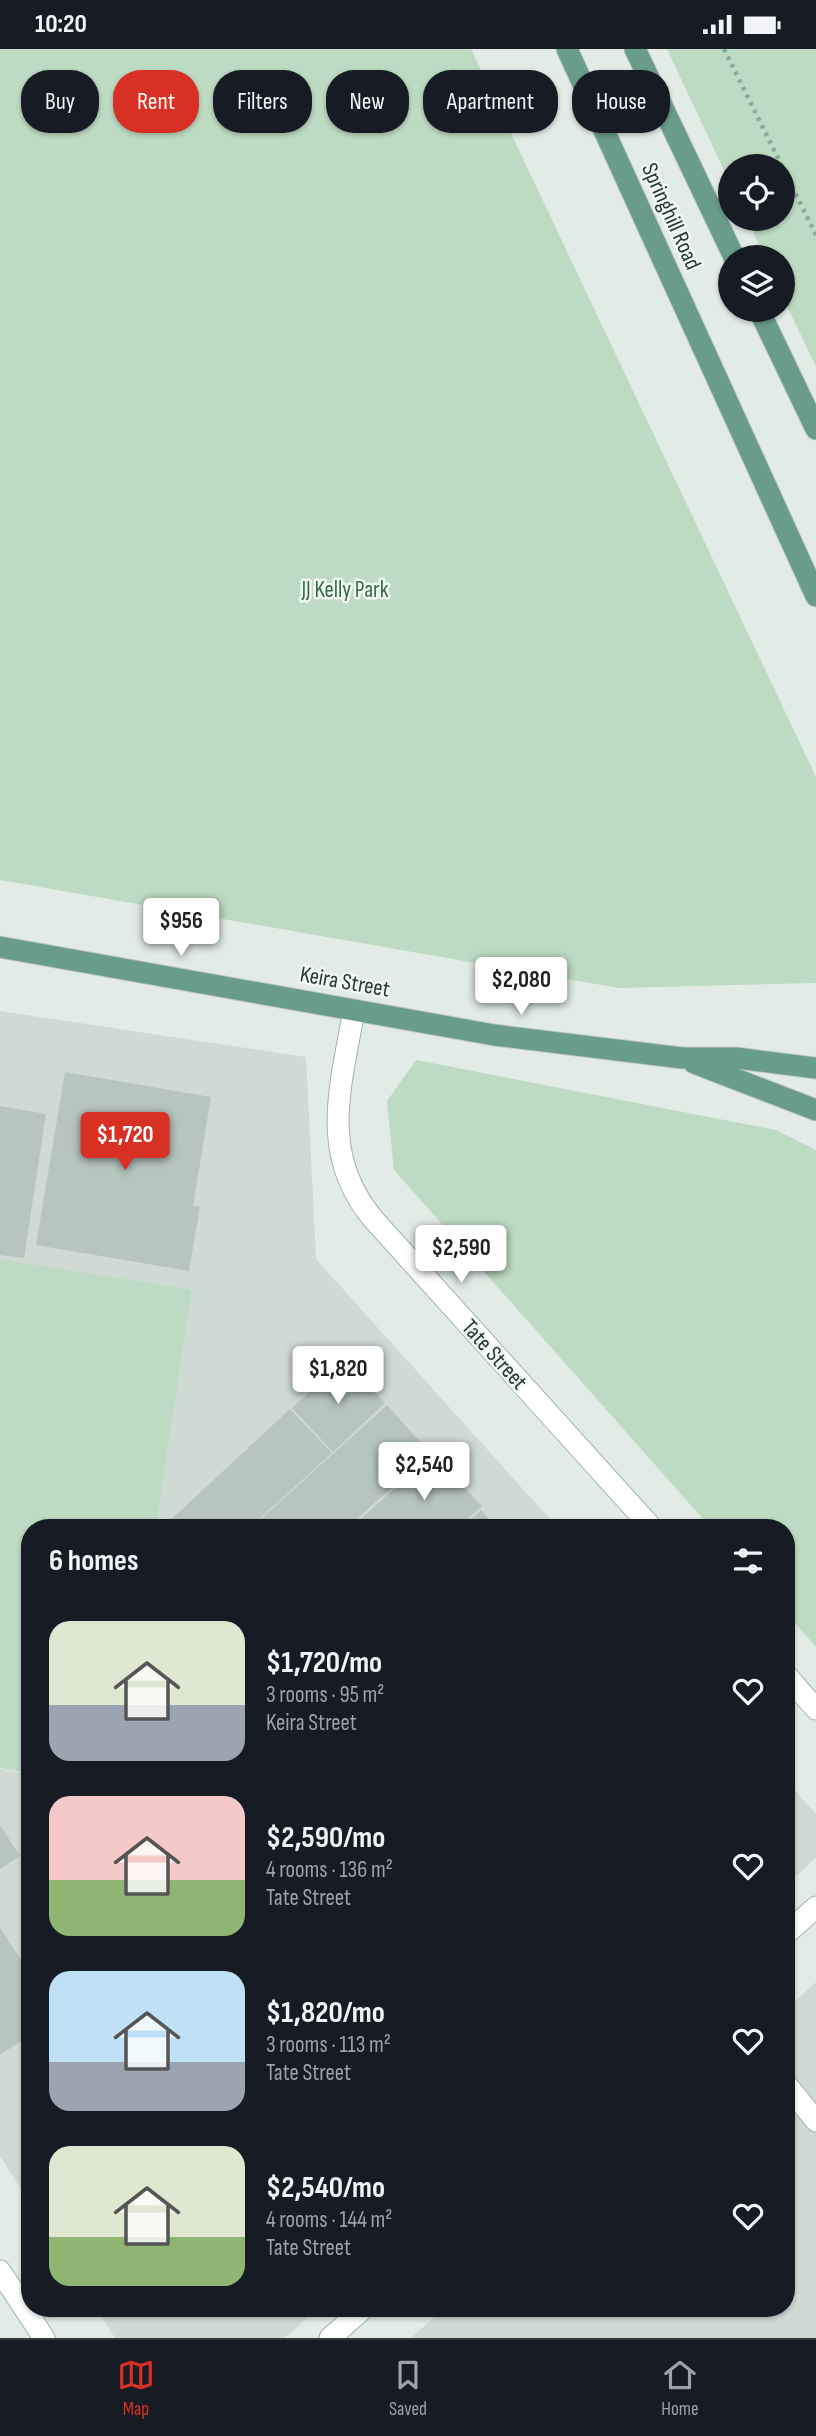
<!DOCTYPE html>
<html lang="en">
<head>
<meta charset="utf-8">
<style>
  :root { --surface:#171b24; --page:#20242c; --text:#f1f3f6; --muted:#9ea1a6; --line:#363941; --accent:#d93025 }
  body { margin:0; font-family:"Sofia Sans Condensed",sans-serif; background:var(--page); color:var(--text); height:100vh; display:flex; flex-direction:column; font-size:26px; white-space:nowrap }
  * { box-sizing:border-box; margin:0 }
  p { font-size:23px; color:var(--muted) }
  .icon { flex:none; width:38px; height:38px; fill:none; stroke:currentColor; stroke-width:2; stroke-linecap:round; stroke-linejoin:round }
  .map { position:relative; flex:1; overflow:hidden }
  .side { position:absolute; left:21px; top:1470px; width:774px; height:798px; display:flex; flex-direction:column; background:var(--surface); border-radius:28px; box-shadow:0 2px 5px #0004 }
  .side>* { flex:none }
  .banner { position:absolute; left:21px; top:21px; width:775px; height:63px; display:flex; gap:14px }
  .buttons { position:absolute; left:718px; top:105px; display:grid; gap:14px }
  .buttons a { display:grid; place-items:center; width:77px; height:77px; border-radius:50%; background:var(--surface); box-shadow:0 2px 5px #0004; font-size:35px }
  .price { position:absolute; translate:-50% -60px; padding:0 16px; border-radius:7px; background:#fff; color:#222; font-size:23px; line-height:46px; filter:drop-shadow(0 2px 4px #0008) }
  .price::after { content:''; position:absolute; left:50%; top:42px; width:21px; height:16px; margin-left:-10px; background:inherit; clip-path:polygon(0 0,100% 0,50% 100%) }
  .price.active { background:var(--accent); color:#fff }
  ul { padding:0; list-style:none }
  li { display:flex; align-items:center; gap:21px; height:175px; padding:0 28px }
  li span { display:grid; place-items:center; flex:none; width:196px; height:140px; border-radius:21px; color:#555 }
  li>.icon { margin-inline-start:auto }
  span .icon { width:84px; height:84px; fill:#fffc; stroke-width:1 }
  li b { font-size:30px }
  h2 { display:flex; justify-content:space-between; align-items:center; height:84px; padding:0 28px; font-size:30px }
  .pill { padding:0 24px; border-radius:28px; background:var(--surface); box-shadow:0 2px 5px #0004; font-size:24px; line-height:63px }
  .pill.active { background:var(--accent); color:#fff }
  .status { display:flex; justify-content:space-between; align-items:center; height:49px; padding:0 35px; background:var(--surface); direction:ltr }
  .status svg { height:19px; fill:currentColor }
  .menu { display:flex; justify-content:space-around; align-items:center; height:98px; border-top:2px solid var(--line); background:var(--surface); font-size:19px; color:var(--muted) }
  .menu a { display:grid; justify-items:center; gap:4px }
  .menu .active { color:var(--accent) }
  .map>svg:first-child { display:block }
</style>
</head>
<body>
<div class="status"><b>10:20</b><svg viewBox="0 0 49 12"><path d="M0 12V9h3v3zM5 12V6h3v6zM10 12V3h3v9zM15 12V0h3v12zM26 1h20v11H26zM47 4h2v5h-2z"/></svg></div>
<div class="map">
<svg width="816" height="2289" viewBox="0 0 816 2289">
  <rect width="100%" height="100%" fill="#e2ebe6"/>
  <!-- built -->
  <g fill="#d0dad5">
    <path d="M 0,962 L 306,1008 L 316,1210 L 558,1479 L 156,1479 L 192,1242 L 0,1210 Z"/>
    <path d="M 0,1720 L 30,1725 L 30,2154 L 0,2107 Z"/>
    <path d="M 786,1731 L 816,1765 L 816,1809 L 786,1836 Z"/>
    <path d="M 816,1933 L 816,2289 L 411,2289 L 445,2259 L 786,2259 L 786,1960 Z"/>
    <path d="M 96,2259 L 318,2259 L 285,2289 L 115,2289 Z"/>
  </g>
  <!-- green -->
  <g fill="#bddac2">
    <path d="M 0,0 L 471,0 L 816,728 L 816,934 L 619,939 L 0,831 Z"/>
    <path d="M 667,0 L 816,0 L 816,318 L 782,246 L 782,208 L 765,208 L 747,170 L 782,170 L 782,117 L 730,117 L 730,134 Z"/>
    <path d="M 416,1011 L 776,1081 L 816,1101 L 816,1598 L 786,1564 L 786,1479 L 711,1479 L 394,1121 L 387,1052 Z"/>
    <path d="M 0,1210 L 192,1241 L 156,1479 L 30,1479 L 30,1724 L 0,1719 Z"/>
  </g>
  <!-- building -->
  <g fill="#b7c5bf">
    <path d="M 65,1023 L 211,1048 L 193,1157 L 200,1158 L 189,1222 L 36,1196 Z"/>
    <path d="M 0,1057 L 46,1065 L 24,1209 L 0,1206 Z"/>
    <path d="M 344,1311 L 385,1354 L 333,1403 L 292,1359 Z"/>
    <path d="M 387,1356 L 430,1404 L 347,1479 L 251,1479 Z"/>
    <path d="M 290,1360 L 332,1404 L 249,1479 L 162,1479 Z"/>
    <path d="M 432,1405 L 482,1457 L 458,1479 L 351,1479 Z"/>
    <path d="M 481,1461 L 497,1479 L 461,1479 Z"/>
    <path d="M 0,1776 L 20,1807 L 0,1820 Z"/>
    <path d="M 0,1879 L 30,1924 L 30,1986 L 0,2006 Z"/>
  </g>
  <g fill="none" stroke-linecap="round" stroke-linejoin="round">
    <defs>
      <g id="minor">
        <path d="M 354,961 C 341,1037 318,1105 374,1171 L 652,1479"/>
        <path d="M 786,1626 L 816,1660"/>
        <path d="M 786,1885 L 816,1858"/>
        <path d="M 786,2035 L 816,2072"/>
        <path d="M 0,2222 L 44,2289"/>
        <path d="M 330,2289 L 364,2259"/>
      </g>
      <g id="major">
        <path d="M 567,0 L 816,547"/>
        <path d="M 635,0 L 734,208"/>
        <path d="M 759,261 L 816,380"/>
        <path d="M 0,898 L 494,986 L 682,1009 L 736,1009 L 816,1019"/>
        <path d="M 694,1014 L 816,1061"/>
      </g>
    </defs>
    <!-- minor casing -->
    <use href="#minor" stroke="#a5b2ac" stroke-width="23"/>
    <!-- major casing -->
    <use href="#major" stroke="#c2c8c6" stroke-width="23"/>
    <!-- path -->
    <path stroke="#85ab9c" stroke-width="4.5" stroke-dasharray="3.5 5" stroke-linecap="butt" d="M 724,0 L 816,186"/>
    <!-- minor -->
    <use href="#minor" stroke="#fff" stroke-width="21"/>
    <!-- major -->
    <use href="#major" stroke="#6a9c8b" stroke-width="21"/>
  </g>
  <g text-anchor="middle" stroke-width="5" stroke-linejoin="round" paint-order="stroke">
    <!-- street labels -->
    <g font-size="23" fill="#243a32" stroke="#f2f7f4">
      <text transform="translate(672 167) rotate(66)" y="8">Springhill Road</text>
      <text transform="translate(345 932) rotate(10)" y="8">Keira Street</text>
      <text transform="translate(495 1305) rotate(48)" y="8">Tate Street</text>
    </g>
    <!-- park labels -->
    <g font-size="23" fill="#316d43" stroke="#f2f7f4">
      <text x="345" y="548">JJ Kelly Park</text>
    </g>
  </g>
</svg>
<div class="buttons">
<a><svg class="icon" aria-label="locate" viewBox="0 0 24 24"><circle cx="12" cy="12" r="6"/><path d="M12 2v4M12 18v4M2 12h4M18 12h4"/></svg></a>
<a><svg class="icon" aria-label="layers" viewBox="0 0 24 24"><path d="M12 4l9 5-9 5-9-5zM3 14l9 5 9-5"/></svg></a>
</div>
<b class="price" style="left:181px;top:909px">$956</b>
<b class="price" style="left:521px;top:968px">$2,080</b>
<b class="price active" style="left:125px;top:1123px">$1,720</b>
<b class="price" style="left:461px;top:1236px">$2,590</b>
<b class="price" style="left:338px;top:1357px">$1,820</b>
<b class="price" style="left:424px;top:1453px">$2,540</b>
<div class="banner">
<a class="pill">Buy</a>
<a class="pill active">Rent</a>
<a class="pill">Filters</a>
<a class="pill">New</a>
<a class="pill">Apartment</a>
<a class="pill">House</a>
</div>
<section class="side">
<h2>6 homes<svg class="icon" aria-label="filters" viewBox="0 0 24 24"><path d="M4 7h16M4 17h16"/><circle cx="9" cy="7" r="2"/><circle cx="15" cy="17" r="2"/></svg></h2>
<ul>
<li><span style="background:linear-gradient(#dfe7d0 60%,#9aa5b1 0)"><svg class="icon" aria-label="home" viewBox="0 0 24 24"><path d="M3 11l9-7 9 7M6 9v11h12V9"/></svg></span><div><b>$1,720/mo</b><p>3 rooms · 95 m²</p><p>Keira Street</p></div><svg class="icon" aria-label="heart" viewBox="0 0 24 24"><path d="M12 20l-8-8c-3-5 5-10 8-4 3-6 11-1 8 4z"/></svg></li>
<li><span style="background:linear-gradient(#f6c9c9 60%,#8fb573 0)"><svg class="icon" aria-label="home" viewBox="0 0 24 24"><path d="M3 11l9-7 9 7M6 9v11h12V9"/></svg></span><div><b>$2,590/mo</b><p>4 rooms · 136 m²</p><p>Tate Street</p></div><svg class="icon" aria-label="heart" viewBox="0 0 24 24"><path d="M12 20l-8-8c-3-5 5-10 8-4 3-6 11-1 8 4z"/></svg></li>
<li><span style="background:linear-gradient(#bfe0f5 65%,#9aa5b1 0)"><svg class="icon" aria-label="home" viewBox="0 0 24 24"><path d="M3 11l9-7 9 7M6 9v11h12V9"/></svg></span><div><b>$1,820/mo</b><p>3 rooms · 113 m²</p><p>Tate Street</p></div><svg class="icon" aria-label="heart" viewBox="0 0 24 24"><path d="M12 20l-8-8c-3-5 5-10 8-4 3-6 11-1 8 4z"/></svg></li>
<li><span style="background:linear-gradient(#dfe7d0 65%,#8fb573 0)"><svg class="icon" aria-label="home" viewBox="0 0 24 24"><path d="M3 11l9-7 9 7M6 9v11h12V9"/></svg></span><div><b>$2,540/mo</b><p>4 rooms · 144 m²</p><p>Tate Street</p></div><svg class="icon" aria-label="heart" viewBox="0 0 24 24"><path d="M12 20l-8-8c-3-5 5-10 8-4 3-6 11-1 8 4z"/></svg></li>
</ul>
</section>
</div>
<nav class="menu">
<a class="active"><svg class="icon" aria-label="map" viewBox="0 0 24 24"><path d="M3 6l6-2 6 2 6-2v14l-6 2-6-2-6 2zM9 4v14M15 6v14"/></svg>Map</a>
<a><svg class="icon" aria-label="saved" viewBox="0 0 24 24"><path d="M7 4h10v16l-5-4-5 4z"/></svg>Saved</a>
<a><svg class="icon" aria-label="home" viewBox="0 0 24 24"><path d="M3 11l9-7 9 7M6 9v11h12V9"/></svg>Home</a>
</nav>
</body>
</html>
